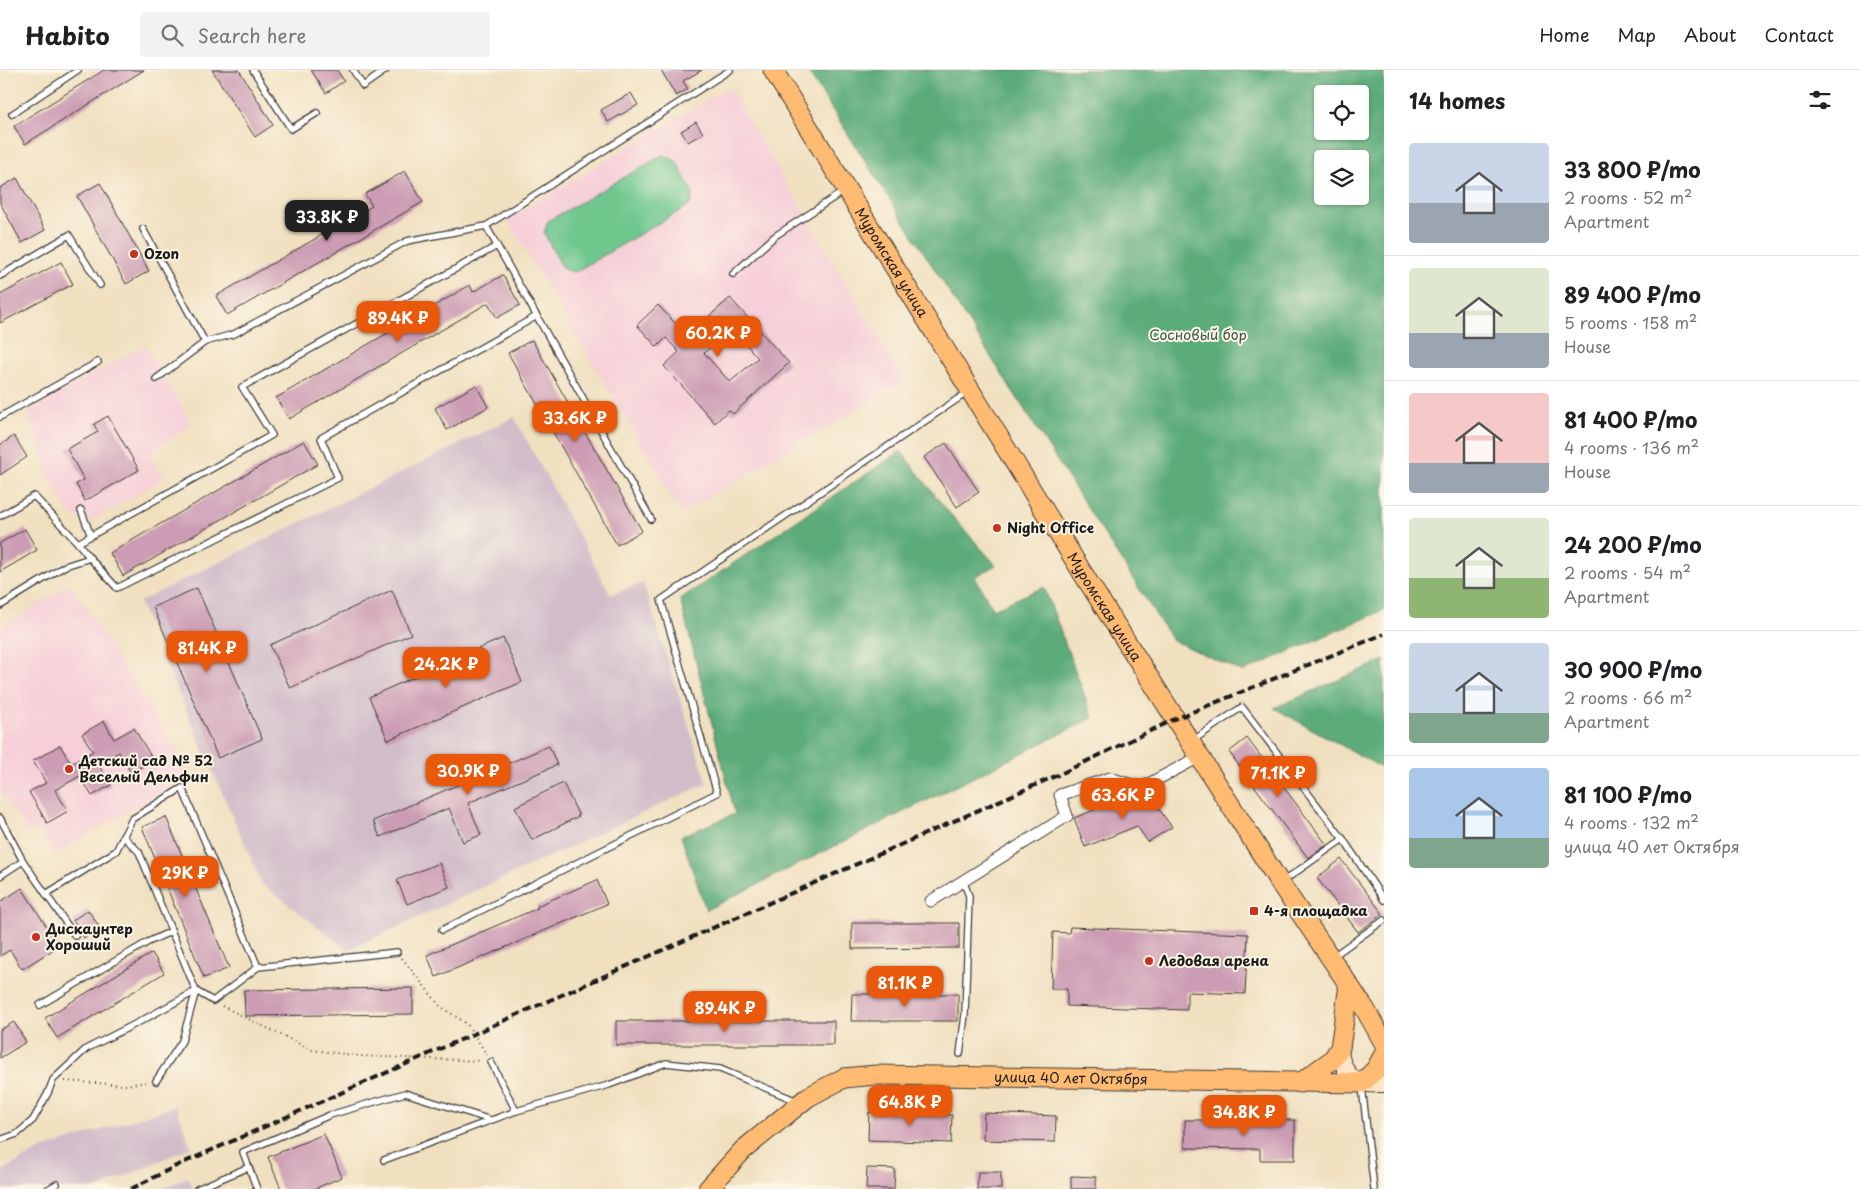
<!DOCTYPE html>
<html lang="en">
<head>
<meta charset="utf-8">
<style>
  :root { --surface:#fff; --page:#f2f2f2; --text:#202124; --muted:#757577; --line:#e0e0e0; --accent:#ea580c }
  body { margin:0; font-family:"Playpen Sans",sans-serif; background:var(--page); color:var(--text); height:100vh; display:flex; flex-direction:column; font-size:19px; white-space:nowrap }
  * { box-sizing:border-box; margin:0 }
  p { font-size:16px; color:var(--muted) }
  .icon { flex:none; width:28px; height:28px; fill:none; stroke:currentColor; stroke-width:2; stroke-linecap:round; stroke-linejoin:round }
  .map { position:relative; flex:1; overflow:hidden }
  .side { display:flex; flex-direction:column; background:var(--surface); width:475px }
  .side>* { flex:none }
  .buttons { position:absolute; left:1314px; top:15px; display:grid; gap:10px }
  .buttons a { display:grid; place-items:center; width:55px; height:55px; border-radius:5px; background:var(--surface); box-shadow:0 1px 4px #0004; font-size:25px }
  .price { position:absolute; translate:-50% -42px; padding:0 11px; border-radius:10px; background:var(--accent); color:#fff; font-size:16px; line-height:32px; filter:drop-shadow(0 1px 2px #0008) }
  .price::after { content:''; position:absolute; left:50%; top:30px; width:15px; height:11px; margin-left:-8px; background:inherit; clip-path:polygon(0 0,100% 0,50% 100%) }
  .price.current { background:#222; color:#fff }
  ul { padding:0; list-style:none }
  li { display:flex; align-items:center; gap:15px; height:125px; padding:0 25px }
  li+li { border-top:1px solid var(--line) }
  li span { display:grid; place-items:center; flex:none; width:140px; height:100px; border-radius:5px; color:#555 }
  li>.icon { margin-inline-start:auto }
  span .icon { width:60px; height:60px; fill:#fffc; stroke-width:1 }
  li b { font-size:21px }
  h2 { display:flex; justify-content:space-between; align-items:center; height:60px; padding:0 25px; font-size:21px }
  header { display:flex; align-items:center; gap:30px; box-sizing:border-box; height:70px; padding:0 25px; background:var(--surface); border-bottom:1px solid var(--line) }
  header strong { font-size:24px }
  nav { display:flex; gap:28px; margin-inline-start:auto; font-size:18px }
  .search { width:350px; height:45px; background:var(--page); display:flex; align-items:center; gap:12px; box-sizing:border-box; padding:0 18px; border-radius:5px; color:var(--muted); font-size:19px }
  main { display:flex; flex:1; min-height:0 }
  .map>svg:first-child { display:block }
</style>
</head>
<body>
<header>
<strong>Habito</strong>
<div class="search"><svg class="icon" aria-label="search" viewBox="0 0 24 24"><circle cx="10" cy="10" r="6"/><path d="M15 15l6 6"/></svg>Search here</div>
<nav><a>Home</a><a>Map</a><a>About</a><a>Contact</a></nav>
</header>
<main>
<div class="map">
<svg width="1384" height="1119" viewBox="0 0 1384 1119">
  <rect width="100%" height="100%" fill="#fcf5e5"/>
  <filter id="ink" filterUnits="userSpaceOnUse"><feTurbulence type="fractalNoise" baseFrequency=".02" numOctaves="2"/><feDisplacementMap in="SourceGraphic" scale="10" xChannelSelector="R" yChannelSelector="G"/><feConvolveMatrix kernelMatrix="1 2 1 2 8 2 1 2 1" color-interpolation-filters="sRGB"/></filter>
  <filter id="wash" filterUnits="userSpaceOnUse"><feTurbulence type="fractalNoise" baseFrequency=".0096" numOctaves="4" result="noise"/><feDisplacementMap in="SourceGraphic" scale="20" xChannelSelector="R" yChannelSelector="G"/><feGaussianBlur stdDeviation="1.12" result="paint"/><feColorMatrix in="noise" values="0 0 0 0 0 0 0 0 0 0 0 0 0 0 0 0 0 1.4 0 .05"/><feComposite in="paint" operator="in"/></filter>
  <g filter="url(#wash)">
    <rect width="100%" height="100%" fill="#f0e0c0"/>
    <!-- built -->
    <g fill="#f6cfd8">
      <path d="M 729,17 L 904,311 L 682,443 L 507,149 Z"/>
      <path d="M 145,275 L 192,355 L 149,384 L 164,408 L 91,451 L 73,447 L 51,412 L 28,340 Z"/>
      <path d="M 70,514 L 192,704 L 53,785 L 41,762 L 27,761 L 0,721 L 0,559 Z"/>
    </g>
    <!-- industrial -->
    <g fill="#d1bdca">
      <path d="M 514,347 L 611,525 L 643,513 L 707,713 L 348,880 L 262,814 L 139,532 Z"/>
      <path d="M 176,1036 L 191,1077 L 96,1119 L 0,1119 L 0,1102 L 41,1079 Z"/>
      <path d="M 188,1107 L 193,1119 L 162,1119 Z"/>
    </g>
    <!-- green -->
    <path fill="#6fc88f" stroke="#467256" d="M 663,85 L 676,91 L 693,123 L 690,135 L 575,202 L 563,199 L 544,163 L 548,151 Z"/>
    <!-- forest -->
    <g fill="#5bac7a" stroke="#3c644b" fill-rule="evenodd">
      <path d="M 807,0 L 1384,0 L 1384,540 L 1243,602 L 1172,570 ZM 1322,24 L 1360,24 L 1360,61 L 1322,61 ZM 1322,89 L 1360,89 L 1360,126 L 1322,126 Z"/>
      <path d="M 901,381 L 945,438 L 996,495 L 975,507 L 993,539 L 1044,517 L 1093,648 L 706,840 L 681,766 L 735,744 L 680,529 Z"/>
      <path d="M 1384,590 L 1384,699 L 1274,638 Z"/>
    </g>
    <g id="blocks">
      <!-- building -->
      <g fill="#cc9cb4" fill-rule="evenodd">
        <path d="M 104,0 L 144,0 L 25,74 L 14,56 Z"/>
        <path d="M 212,0 L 239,0 L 273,55 L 255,67 Z"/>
        <path d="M 311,0 L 337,0 L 344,11 L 326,23 Z"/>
        <path d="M 661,0 L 702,0 L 683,11 L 688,19 L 676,26 Z"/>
        <path d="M 631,23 L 638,35 L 608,52 L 601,40 Z"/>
        <path d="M 696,52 L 703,63 L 688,72 L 681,61 Z"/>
        <path d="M 405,101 L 423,132 L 227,245 L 216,226 L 372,136 L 365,124 Z"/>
        <path d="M 17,108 L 45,160 L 22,173 L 0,133 L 0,118 Z"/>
        <path d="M 100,113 L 149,201 L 126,214 L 77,126 Z"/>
        <path d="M 61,192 L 73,214 L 0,253 L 0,225 Z"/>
        <path d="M 503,205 L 520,235 L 497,248 L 488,233 L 289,349 L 276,328 L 470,215 L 473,222 Z"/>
        <path d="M 730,228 L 789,293 L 733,344 L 729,340 L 715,353 L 664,296 L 679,282 L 666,268 L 657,277 L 637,255 L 658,235 L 687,266 ZM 732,258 L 758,288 L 730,312 L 704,283 Z"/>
        <path d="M 532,270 L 642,461 L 617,475 L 508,283 Z"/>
        <path d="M 476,315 L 488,337 L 447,360 L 435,338 Z"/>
        <path d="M 108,346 L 139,400 L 85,431 L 76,414 L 84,410 L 67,379 L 98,362 L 94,354 Z"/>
        <path d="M 14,366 L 27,387 L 0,405 L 0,375 Z"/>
        <path d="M 304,371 L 318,394 L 123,506 L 110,483 Z"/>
        <path d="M 946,373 L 979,422 L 957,437 L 924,387 Z"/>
        <path d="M 25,459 L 37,480 L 0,502 L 0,473 Z"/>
        <path d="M 197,518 L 262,669 L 218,688 L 153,537 Z"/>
        <path d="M 392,520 L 411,564 L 290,618 L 270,575 Z"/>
        <path d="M 503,568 L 522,612 L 388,670 L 369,627 Z"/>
        <path d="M 104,651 L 114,669 L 134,658 L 153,690 L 131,703 L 119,682 L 98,694 L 111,715 L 92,726 L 80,706 L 55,720 L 68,741 L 47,753 L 29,722 L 46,713 L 33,691 L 60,675 L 71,694 L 93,681 L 82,664 Z"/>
        <path d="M 1247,668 L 1327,775 L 1308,788 L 1229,682 Z"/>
        <path d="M 549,676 L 557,695 L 468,733 L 481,765 L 463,772 L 449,738 L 380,767 L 373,751 Z"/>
        <path d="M 563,713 L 579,746 L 532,770 L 515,737 Z"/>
        <path d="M 1147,723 L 1172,757 L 1148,772 L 1137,756 L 1085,777 L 1074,748 L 1135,724 L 1141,725 Z"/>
        <path d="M 166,747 L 229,898 L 204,908 L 142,757 Z"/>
        <path d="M 1341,789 L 1383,844 L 1358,862 L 1317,808 Z"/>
        <path d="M 439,793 L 449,817 L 407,834 L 397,810 Z"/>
        <path d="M 597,810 L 607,834 L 436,907 L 427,885 L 538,838 L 537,836 Z"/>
        <path d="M 22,818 L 59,876 L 22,899 L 10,880 L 0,886 L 0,832 Z"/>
        <path d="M 88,840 L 100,858 L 84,868 L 73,850 Z"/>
        <path d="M 852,853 L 959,853 L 959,878 L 852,879 Z"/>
        <path d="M 1070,857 L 1248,864 L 1245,924 L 1187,922 L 1187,940 L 1067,936 L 1067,919 L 1051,919 L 1053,862 L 1069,863 Z"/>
        <path d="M 152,883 L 164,903 L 57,968 L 45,948 Z"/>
        <path d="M 413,918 L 413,944 L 245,946 L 244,920 Z"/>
        <path d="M 852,924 L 958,924 L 958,951 L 851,951 Z"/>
        <rect x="616" y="951" width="218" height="24"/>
        <path d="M 14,952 L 26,972 L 0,988 L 0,960 Z"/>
        <path d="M 869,1042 L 952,1045 L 951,1073 L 868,1070 Z"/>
        <path d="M 984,1043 L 1056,1046 L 1055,1072 L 983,1070 Z"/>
        <path d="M 1185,1050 L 1295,1050 L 1295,1090 L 1260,1090 L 1260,1079 L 1185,1078 Z"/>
        <path d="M 324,1064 L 342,1107 L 314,1119 L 281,1119 L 268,1087 Z"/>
        <path d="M 867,1098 L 895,1099 L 894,1119 L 866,1119 Z"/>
        <path d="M 978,1102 L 1001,1102 L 1001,1119 L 977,1119 Z"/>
        <path d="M 1071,1106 L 1096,1107 L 1096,1119 L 1071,1119 Z"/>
      </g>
    </g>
  </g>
  <g filter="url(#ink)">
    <use href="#blocks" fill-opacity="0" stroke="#3c3935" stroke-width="1"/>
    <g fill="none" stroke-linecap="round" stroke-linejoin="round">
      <defs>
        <g id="service">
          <path d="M 253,0 L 291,59 L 317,43"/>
          <path d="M 353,0 L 363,16 L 386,0"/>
          <path d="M 12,44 L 78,0"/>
          <path d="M 143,159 L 205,272"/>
          <path d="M 733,204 L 775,166 L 844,121"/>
          <path d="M 0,206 L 69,165 L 100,215"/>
          <path d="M 156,309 L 205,272 L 234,264 L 407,171 L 486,156"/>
          <path d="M 0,347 L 98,292"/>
          <path d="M 81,440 L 91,466"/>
          <path d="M 0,446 L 34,426 L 78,473 L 272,365 L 242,317 L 497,176"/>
          <path d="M 651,449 L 486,156 L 730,0"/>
          <path d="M 78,473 L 90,488"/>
          <path d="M 0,536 L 65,496 L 90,488 L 117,518 L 338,408 L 321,368 L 537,246"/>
          <path d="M 1192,671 L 1242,637 L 1343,769 L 1282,812"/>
          <path d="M 0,748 L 23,791 L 75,866"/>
          <path d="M 1343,769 L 1384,830"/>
          <path d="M 0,806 L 23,791"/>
          <path d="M 46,824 L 116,781 L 132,749 L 182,718 L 258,897"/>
          <path d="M 442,860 L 717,723 L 661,530 L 968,322"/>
          <path d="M 1332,887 L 1384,850"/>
          <path d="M 40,935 L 148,872 L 172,861"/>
          <path d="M 960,984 L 965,945 L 969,826 L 963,810"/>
          <path d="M 491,992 L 516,1041 L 609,1015 L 666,993 L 720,999 L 797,1031"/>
          <path d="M 156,1011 L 182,971 L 196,921 L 213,931 L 258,897 L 397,882"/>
          <path d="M 1362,1017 L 1374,1119"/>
          <path d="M 0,1070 L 17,1064 L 33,1050 L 48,1023 L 53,1010 L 86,979 L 141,951 L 196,921 L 139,782 L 123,766"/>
          <path d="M 384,1090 L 516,1041"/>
          <path d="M 48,1119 L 57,1114"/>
          <path d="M 197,1119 L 249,1097"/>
          <path d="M 257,1119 L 243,1082 L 330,1045 L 405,1023 L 491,1050"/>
        </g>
        <path id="minor" d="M 931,831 L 1067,746 L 1060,725 L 1110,708 L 1141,718 L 1199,687"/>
        <path id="secondary" d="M 1340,978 C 1340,992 1348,1010 1363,1013 C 1370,1015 1377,1014 1384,1014"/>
        <g id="primary">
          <path id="s1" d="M 773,0 L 1087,510 L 1280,813 L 1365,939 L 1384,973"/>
          <path d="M 1300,1013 L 1332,990 L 1340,978 L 1349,915"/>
          <path id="s2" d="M 708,1119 L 743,1080 L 808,1027 L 844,1008 L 876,1005 L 1362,1013 L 1376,999 L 1384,984"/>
        </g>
      </defs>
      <!-- service casing -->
      <use href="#service" stroke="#3c3935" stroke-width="8"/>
      <!-- minor casing -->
      <use href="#minor" stroke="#3c3935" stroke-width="13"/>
      <!-- secondary casing -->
      <use href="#secondary" stroke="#3c3935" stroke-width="18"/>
      <!-- primary casing -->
      <use href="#primary" stroke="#3c3935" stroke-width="21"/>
      <!-- path -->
      <g stroke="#3c3935" stroke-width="2" stroke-dasharray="1 4" stroke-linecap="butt">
        <path d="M 402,888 L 440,936 L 467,954 L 487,985"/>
        <path d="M 222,936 L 312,980 L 360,986 L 481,991"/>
        <path d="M 65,1011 L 126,1015 L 147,1012"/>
      </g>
      <!-- service -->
      <use href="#service" stroke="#fff" stroke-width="5.5"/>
      <!-- minor -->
      <use href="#minor" stroke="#fff" stroke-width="11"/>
      <!-- secondary -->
      <use href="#secondary" stroke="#ffe4c6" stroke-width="16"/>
      <!-- primary -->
      <use href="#primary" stroke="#ffbb71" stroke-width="19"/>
      <!-- rail -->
      <path stroke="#1c1c1c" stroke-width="4" stroke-dasharray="8 4" stroke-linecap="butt" d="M 131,1119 L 176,1096 L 1060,704 L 1175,649 L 1384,564"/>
    </g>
  </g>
  <!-- markers -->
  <g fill="#c8321e" stroke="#fcf5e5" stroke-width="2">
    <circle cx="134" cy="184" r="5"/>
    <circle cx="997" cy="458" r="5"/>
    <circle cx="69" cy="699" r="5"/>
    <rect x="1249" y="836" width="10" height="10" rx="2.5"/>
    <circle cx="36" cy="867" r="5"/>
    <circle cx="1149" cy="891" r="5"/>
  </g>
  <g text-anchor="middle" stroke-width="4" stroke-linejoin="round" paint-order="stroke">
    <!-- poi labels -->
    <g font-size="14" font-weight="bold" fill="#1c1c1c" stroke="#fcf5e5" text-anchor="start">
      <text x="144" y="189">Ozon</text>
      <text x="1007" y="463">Night Office</text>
      <text x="79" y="696">Детский сад № 52<tspan x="79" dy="16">Веселый Дельфин</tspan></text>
      <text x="1264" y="846">4-я площадка</text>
      <text x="46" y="864">Дискаунтер<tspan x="46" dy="16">Хороший</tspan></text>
      <text x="1159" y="896">Ледовая арена</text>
    </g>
    <!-- street labels -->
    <g font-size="14" fill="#1c1c1c" stroke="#fcf5e5">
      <text dy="5" stroke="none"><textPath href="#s1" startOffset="226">Муромская улица</textPath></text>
      <text dy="5" stroke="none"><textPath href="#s1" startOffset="631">Муромская улица</textPath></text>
      <text dy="5" stroke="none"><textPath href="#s2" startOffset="404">улица 40 лет Октября</textPath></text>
    </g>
    <!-- park labels -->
    <g font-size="14" fill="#395844" stroke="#fcf5e5">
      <text x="1198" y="270">Сосновый бор</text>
    </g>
  </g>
</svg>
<div class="buttons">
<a><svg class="icon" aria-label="locate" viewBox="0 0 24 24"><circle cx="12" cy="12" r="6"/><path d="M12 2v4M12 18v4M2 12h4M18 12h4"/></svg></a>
<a><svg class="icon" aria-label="layers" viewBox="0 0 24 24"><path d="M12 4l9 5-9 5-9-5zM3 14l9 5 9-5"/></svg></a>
</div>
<b class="price current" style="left:327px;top:172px">33.8K ₽</b>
<b class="price" style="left:398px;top:273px">89.4K ₽</b>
<b class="price" style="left:718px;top:288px">60.2K ₽</b>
<b class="price" style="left:575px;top:373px">33.6K ₽</b>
<b class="price" style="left:207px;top:603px">81.4K ₽</b>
<b class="price" style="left:446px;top:619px">24.2K ₽</b>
<b class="price" style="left:468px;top:726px">30.9K ₽</b>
<b class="price" style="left:1278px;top:728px">71.1K ₽</b>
<b class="price" style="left:1123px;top:750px">63.6K ₽</b>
<b class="price" style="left:185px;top:828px">29K ₽</b>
<b class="price" style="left:905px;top:938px">81.1K ₽</b>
<b class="price" style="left:725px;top:963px">89.4K ₽</b>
<b class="price" style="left:910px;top:1057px">64.8K ₽</b>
<b class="price" style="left:1244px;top:1067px">34.8K ₽</b>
</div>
<section class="side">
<h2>14 homes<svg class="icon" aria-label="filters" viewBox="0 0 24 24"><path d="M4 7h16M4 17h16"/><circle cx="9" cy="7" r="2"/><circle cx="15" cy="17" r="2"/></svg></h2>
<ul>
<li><span style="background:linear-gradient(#c9d6e8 60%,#9aa5b1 0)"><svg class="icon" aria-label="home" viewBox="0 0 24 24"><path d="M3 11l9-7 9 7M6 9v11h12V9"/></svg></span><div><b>33 800 ₽/mo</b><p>2 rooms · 52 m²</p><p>Apartment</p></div></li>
<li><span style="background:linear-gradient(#dfe7d0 65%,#9aa5b1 0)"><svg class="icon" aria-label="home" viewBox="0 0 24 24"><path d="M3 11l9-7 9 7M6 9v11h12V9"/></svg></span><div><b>89 400 ₽/mo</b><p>5 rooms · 158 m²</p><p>House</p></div></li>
<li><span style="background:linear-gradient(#f6c9c9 70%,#9aa5b1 0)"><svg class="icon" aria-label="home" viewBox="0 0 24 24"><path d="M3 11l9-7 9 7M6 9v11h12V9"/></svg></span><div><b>81 400 ₽/mo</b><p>4 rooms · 136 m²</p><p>House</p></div></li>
<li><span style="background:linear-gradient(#dfe7d0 60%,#8fb573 0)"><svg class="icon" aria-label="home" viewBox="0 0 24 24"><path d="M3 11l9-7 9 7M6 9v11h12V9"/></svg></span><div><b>24 200 ₽/mo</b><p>2 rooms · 54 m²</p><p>Apartment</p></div></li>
<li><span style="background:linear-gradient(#c9d6e8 70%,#7fa58c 0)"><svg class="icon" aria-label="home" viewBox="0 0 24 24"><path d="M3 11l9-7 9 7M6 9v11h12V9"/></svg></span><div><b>30 900 ₽/mo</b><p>2 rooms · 66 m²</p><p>Apartment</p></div></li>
<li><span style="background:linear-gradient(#a9c7e8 70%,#7fa58c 0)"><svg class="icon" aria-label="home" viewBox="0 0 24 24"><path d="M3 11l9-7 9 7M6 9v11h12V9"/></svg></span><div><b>81 100 ₽/mo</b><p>4 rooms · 132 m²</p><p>улица 40 лет Октября</p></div></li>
</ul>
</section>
</main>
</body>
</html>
